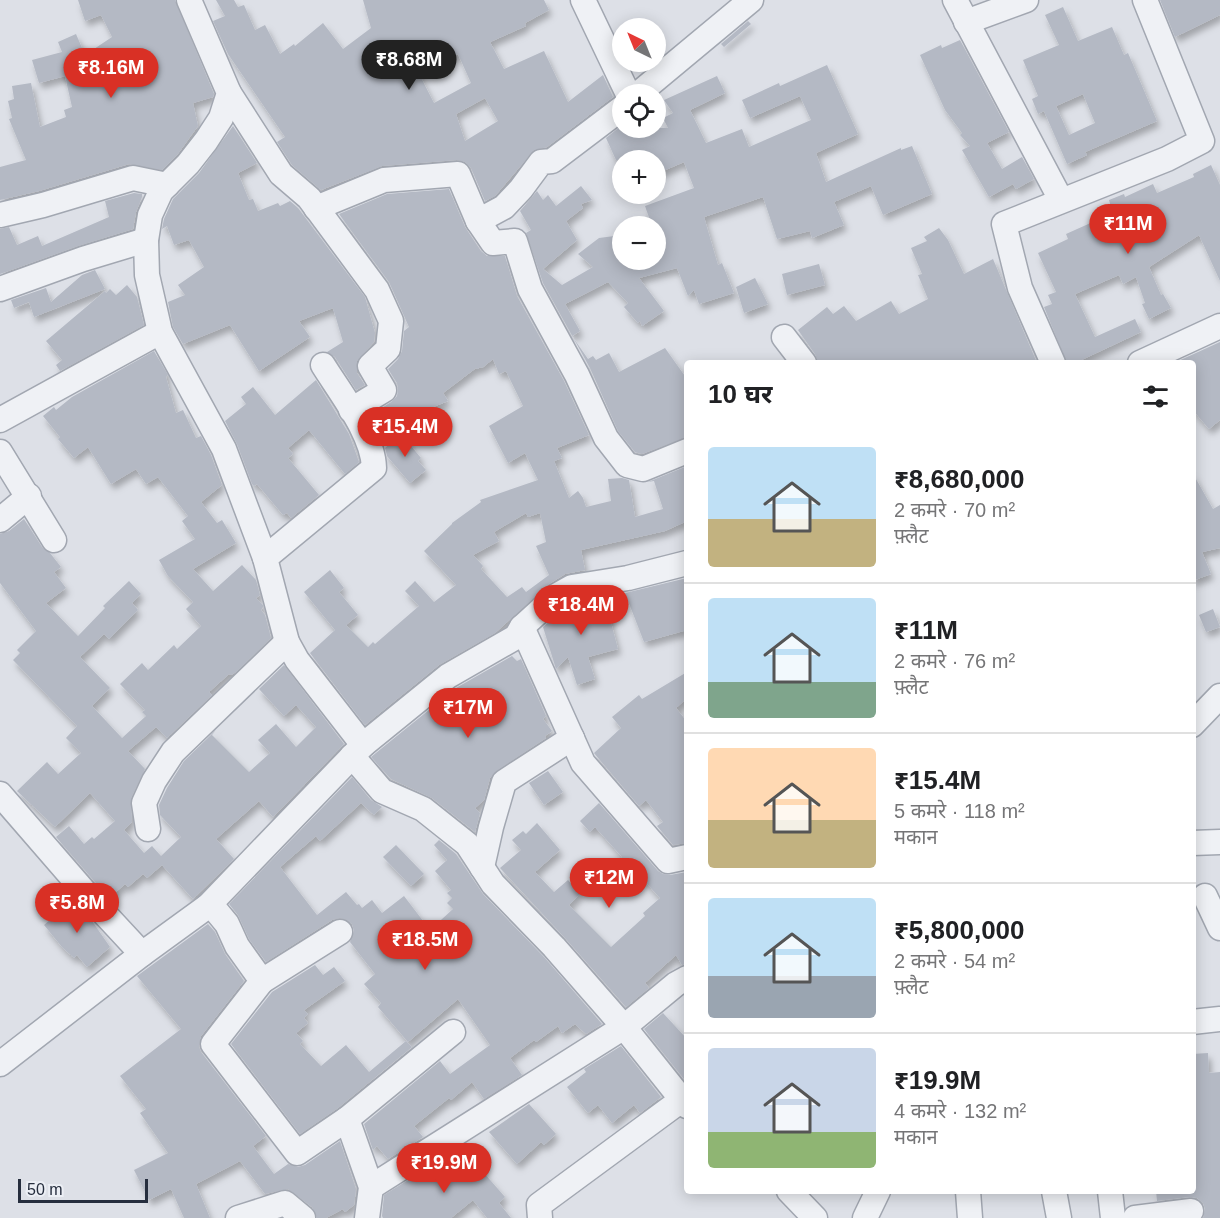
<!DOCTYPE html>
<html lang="hi">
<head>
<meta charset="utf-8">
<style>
  :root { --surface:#fff; --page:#f2f2f2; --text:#202124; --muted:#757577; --line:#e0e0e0; --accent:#d93025 }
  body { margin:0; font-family:Helvetica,"Noto Sans Devanagari",sans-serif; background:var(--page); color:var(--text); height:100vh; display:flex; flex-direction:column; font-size:22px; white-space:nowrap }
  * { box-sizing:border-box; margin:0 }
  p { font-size:20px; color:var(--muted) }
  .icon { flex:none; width:33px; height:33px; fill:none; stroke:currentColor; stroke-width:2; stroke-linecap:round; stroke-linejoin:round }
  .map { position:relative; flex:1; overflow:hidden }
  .details { position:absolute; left:684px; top:360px; width:512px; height:834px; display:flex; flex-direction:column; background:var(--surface); border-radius:6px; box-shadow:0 3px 15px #0003 }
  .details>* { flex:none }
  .needle { width:39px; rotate:317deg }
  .tools { position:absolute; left:612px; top:18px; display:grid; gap:12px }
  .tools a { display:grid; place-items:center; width:54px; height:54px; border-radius:50%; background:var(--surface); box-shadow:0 3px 15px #0003; font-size:30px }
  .scale { position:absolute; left:18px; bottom:15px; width:130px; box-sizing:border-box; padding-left:6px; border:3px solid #262e3e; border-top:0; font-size:16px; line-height:21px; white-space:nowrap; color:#262e3e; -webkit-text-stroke:4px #eceff5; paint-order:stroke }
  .price { position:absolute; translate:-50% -51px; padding:0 14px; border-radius:21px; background:var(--accent); color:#fff; font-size:20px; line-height:39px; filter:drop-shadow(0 2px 3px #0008) }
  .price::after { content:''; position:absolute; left:50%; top:36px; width:18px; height:14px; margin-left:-9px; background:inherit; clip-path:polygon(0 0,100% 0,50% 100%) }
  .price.active { background:#222; color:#fff }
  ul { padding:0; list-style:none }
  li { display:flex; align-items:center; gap:18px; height:150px; padding:0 24px }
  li+li { border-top:2px solid var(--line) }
  li span { display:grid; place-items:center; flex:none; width:168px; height:120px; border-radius:6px; color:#555 }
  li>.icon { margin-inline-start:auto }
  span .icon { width:72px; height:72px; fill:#fffc; stroke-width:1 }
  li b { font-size:26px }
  h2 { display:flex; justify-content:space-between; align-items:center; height:72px; padding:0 24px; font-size:26px }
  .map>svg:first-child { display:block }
</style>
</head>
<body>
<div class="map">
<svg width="1220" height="1218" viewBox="0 0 1220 1218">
  <defs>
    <filter id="shadow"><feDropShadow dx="3" dy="5.5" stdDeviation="3" flood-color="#0004"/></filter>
  </defs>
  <rect width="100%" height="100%" fill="#dde0e7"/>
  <!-- building -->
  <g fill="#b4b9c4" fill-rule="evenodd" filter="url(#shadow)">
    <path d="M 78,0 L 175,0 L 214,94 L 213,97 L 193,103 L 198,126 L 177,155 L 162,170 L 129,164 L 39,191 L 0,200 L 0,167 L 26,160 L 9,119 L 12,118 L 8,101 L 14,99 L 12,86 L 31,83 L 40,127 L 66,117 L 64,110 L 72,107 L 65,76 L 39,83 L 32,60 L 62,52 L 58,42 L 76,34 L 85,55 L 112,37 L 101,15 L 85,21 Z"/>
    <path d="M 216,0 L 234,0 L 238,7 L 244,5 L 255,30 L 265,25 L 280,54 L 294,44 L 295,46 L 323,23 L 343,49 L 371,28 L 363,0 L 544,0 L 549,10 L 525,23 L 526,26 L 490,42 L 504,69 L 544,51 L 568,102 L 603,75 L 613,97 L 547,147 L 534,150 L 495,196 L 485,201 L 471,168 L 465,162 L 457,160 L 382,166 L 321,190 L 292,165 L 277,142 L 285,137 L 228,54 L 213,21 L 225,16 ZM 458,54 L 471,83 L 434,103 L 418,72 ZM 485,98 L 498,121 L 465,141 L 456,114 Z"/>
    <path d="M 1160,0 L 1220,0 L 1220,15 L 1175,37 Z"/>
    <path d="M 1063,7 L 1078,41 L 1112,27 L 1124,55 L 1128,53 L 1157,121 L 1085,152 L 1087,155 L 1067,164 L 1044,111 L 1038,114 L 1032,99 L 1038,96 L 1023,60 L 1059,45 L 1045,15 ZM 1083,94 L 1095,123 L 1069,135 L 1056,106 Z"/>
    <path d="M 748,21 L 751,24 L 724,47 L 721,44 Z"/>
    <path d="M 960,40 L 1009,132 L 987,143 L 1002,169 L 1022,157 L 1034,179 L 1016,189 L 1013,184 L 989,197 L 962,150 L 970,146 L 960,135 L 962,133 L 945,110 L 920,55 L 941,45 L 942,48 Z"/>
    <path d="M 827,65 L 858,134 L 816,153 L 826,182 L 901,148 L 901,150 L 912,146 L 932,194 L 883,215 L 871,186 L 834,202 L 844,225 L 812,238 L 810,231 L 777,239 L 763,197 L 704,217 L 718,265 L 722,263 L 734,293 L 699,304 L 694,290 L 688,296 L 677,268 L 639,278 L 664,311 L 642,326 L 640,321 L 638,323 L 624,307 L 628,303 L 608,282 L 565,304 L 580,331 L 572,336 L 588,359 L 593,356 L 596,360 L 609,353 L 619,372 L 665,348 L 687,379 L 687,437 L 642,454 L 635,452 L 618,431 L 590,368 L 543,283 L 526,233 L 531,230 L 520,211 L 537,191 L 543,200 L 548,195 L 556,206 L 581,186 L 592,200 L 581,204 L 583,208 L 566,221 L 577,240 L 543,269 L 562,285 L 593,267 L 578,254 L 599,238 L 622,235 L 622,260 L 656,260 L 656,226 L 652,226 L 645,206 L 694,188 L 684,162 L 656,174 L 656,160 L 616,160 L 606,138 L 622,125 L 622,128 L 668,128 L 663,118 L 673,113 L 664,100 L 717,76 L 725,93 L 690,110 L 706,143 L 742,129 L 749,147 L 811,120 L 800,96 L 750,118 L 742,100 L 779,83 L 780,86 Z"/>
    <path d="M 233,126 L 257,163 L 238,173 L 249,200 L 253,199 L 258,211 L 278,203 L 280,206 L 290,201 L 298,208 L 365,297 L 375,333 L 374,342 L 357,361 L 357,373 L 365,385 L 356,390 L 335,357 L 327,352 L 343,342 L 333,308 L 299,321 L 310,337 L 259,371 L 230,325 L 183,344 L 173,327 L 168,302 L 185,295 L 178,285 L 204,267 L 189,240 L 174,245 L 167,226 L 162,229 L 164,219 L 173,199 L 199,173 Z"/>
    <path d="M 1211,165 L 1220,185 L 1220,281 L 1199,235 L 1149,267 L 1161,295 L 1163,294 L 1171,308 L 1149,319 L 1142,304 L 1145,303 L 1136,277 L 1123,284 L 1119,275 L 1075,294 L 1095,337 L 1135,319 L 1141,332 L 1075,363 L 1067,363 L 1044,307 L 1052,304 L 1048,295 L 1056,292 L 1038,253 L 1068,239 L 1066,234 L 1095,221 L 1093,216 L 1111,207 L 1109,200 L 1124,194 L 1125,197 L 1153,184 L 1157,193 L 1194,177 L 1193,174 Z"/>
    <path d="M 449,189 L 465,227 L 481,251 L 487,256 L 505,256 L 517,296 L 564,381 L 589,435 L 557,448 L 562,458 L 554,461 L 569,498 L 578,491 L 583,498 L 586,507 L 611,501 L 608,479 L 622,478 L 629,480 L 635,517 L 663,509 L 654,481 L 648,482 L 687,466 L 687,521 L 665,531 L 581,550 L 585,570 L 565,574 L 549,584 L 495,633 L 439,665 L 365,725 L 310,653 L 335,630 L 304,592 L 330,570 L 344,588 L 339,592 L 358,615 L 346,625 L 368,647 L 373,642 L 375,644 L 419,606 L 405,591 L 415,581 L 434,602 L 456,585 L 424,551 L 452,524 L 452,523 L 481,502 L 480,500 L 538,480 L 525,453 L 508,463 L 489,426 L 523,406 L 506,371 L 499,374 L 493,359 L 482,368 L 481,367 L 477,369 L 476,368 L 443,393 L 448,401 L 386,426 L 378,415 L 373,418 L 371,415 L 391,402 L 397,396 L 398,389 L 397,383 L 388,369 L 398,359 L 402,351 L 404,331 L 409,327 L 389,282 L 339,214 L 387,194 ZM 526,513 L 528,517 L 540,513 L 546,542 L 536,546 L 549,575 L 526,592 L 522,587 L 507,597 L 481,569 L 483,566 L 473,555 L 499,541 L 494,532 Z"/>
    <path d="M 134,193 L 142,194 L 142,197 L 136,212 L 133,229 L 78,246 L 0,274 L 0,229 L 9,227 L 17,245 L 38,236 L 42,246 L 109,217 L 105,201 Z"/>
    <path d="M 939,228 L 948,240 L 964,274 L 993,259 L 1037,363 L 818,363 L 815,354 L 798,330 L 827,307 L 833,314 L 844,306 L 856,321 L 891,301 L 899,314 L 928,299 L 918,275 L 922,274 L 911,248 L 927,241 L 924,237 Z"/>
    <path d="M 819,264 L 825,285 L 787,295 L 782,274 Z"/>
    <path d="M 95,270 L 105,289 L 34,317 L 29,302 L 14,308 L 11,300 L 46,288 L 51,302 L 82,275 Z"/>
    <path d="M 755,278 L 768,304 L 744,313 L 736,287 Z"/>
    <path d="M 127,285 L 137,297 L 144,325 L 60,371 L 56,365 L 62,360 L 46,341 L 105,291 L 106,293 L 110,289 L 116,295 Z"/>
    <path d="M 1220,342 L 1220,420 L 1209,429 L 1192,409 L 1192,363 L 1174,363 Z"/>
    <path d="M 154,351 L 168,375 L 166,377 L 176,413 L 183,410 L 196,438 L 201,436 L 211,455 L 222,485 L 201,502 L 217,523 L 222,520 L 236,543 L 193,569 L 213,591 L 242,565 L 256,580 L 260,595 L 256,598 L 263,605 L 263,607 L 261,610 L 265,615 L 271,638 L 236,672 L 231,675 L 229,674 L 209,692 L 212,695 L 167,738 L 156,727 L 128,751 L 145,769 L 131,798 L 132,822 L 124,830 L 144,853 L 152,846 L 161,856 L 181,837 L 160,815 L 159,805 L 167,788 L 184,761 L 216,730 L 212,735 L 249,772 L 270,753 L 258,740 L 276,724 L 296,747 L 316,727 L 296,705 L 284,716 L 259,689 L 284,665 L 344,744 L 273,817 L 259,801 L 216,839 L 234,859 L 193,899 L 162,865 L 147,878 L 143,874 L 128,887 L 125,884 L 109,898 L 56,837 L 69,826 L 84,844 L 92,837 L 94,839 L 115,821 L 90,793 L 55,827 L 17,791 L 47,762 L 58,774 L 81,753 L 66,738 L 77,726 L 13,660 L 20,653 L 17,650 L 36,631 L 0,583 L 0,534 L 9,531 L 24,519 L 42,547 L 50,553 L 61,567 L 54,572 L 66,588 L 46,603 L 78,636 L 105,608 L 103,606 L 129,581 L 141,594 L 132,603 L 138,610 L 109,639 L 104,634 L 80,657 L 110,688 L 92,706 L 122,738 L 146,716 L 142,712 L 145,710 L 120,684 L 142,663 L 148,670 L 174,645 L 177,649 L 201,626 L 186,609 L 193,602 L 168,576 L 159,560 L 195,539 L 182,521 L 188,516 L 158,477 L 146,484 L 136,469 L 111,484 L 88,447 L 74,458 L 58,439 L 60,437 L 43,416 L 54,407 L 56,410 L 72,397 Z"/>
    <path d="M 316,380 L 349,434 L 359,462 L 345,474 L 309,430 L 288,448 L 293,454 L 288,458 L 319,495 L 291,518 L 287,513 L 283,515 L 257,484 L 254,486 L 252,484 L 237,444 L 225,421 L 246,404 L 241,397 L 253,387 L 275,415 Z"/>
    <path d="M 401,434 L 421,458 L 418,461 L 426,470 L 410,483 L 387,456 L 385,448 Z"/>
    <path d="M 1192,472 L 1213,509 L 1220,505 L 1220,548 L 1202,552 L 1211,574 L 1192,581 Z"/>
    <path d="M 687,578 L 687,630 L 644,642 L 625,593 Z"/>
    <path d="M 604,596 L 618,649 L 588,657 L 595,679 L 577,685 L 568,657 L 556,669 L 543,627 L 564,608 L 577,601 Z"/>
    <path d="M 1213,609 L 1220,627 L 1206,632 L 1199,615 Z"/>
    <path d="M 512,656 L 517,661 L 521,659 L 546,716 L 543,719 L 552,731 L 545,736 L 546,738 L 496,771 L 490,778 L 484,800 L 475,808 L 480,813 L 475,832 L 432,798 L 391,779 L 371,757 L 456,688 Z"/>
    <path d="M 687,672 L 687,698 L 676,708 L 687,722 L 687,843 L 673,845 L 657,826 L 663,822 L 646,800 L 639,806 L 594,753 L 621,728 L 612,717 L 639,695 L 642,699 Z"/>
    <path d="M 548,771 L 563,792 L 544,805 L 529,783 Z"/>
    <path d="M 352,777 L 371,800 L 382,807 L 374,815 L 361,803 L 320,841 L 316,836 L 280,867 L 317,915 L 346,892 L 357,905 L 359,904 L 362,908 L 372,900 L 382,913 L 404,896 L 430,930 L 453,909 L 447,903 L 452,898 L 447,893 L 451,890 L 435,871 L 447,860 L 434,845 L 439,840 L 456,854 L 483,894 L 544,957 L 602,1024 L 586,1034 L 575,1024 L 562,1033 L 558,1026 L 536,1042 L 534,1040 L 510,1058 L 522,1075 L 484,1099 L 472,1082 L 451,1100 L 449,1098 L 414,1126 L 423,1137 L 388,1159 L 377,1146 L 373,1150 L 364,1124 L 440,1061 L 450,1074 L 490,1045 L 458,999 L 408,1042 L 378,1007 L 381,1003 L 364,984 L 375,974 L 350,942 L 354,931 L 352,924 L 347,920 L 340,918 L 332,920 L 266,962 L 249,939 L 238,915 L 229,904 Z"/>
    <path d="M 599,803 L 658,871 L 663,874 L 670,875 L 687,872 L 687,964 L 682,965 L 676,955 L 645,983 L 649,988 L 626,1007 L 565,938 L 500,868 L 521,850 L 512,840 L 523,831 L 526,834 L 537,823 L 560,850 L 535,872 L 554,892 L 568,880 L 580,894 L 569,905 L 611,947 L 645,916 L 643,913 L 660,898 L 640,876 L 633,882 L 625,873 L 620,877 L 611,867 L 622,857 L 595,827 L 590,832 L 580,821 Z"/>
    <path d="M 396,845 L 424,874 L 411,886 L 383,857 Z"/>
    <path d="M 73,900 L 92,921 L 110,947 L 87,967 L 77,955 L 74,958 L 62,947 L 44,925 Z"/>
    <path d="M 208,924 L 215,932 L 225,954 L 244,981 L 201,1036 L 199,1047 L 201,1052 L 266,1136 L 253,1146 L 274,1174 L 288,1164 L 298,1167 L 305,1165 L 340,1141 L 356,1189 L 354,1205 L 345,1212 L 343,1209 L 326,1218 L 317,1218 L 312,1207 L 288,1189 L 265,1194 L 240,1161 L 196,1184 L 210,1218 L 184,1218 L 171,1189 L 149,1200 L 134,1170 L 168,1153 L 140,1113 L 146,1109 L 120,1076 L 181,1029 L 137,976 Z"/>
    <path d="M 315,965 L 323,975 L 334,967 L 345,981 L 304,1010 L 308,1014 L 304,1018 L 308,1023 L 296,1033 L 303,1041 L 300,1044 L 321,1066 L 346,1045 L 369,1072 L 406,1041 L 412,1047 L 338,1108 L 300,1134 L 231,1044 L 272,992 Z"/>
    <path d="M 663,1013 L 687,1039 L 687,1076 L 684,1079 L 644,1029 Z"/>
    <path d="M 621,1046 L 661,1097 L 640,1113 L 634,1105 L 612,1123 L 598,1105 L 588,1113 L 567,1087 L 586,1072 L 584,1069 Z"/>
    <path d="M 1208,1053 L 1209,1073 L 1220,1072 L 1220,1218 L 1203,1218 L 1205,1209 L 1203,1203 L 1197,1198 L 1189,1197 L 1157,1201 L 1156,1191 L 1194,1191 L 1192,1054 Z"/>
    <path d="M 529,1104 L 556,1134 L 544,1145 L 541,1142 L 517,1164 L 489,1132 Z"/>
    <path d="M 470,1157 L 505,1197 L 499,1203 L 511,1218 L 487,1218 L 473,1200 L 451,1218 L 383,1218 L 382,1216 L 384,1195 L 442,1159 L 452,1169 L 457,1165 L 459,1167 Z"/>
  </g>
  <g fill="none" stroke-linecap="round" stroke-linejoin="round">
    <defs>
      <g id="minor">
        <path d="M 189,0 L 229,93 L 221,118 L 206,141 L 188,164 L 161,191 L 150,215 L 146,240 L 147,275 L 160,332 L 224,449 L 265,558"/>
        <path d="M 583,0 L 628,94"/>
        <path d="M 955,0 L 1061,200"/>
        <path d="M 966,22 L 1026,0"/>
        <path d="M 229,93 L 281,174 L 309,198 L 377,290 L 391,321 L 388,349 L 370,366 L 384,390 L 351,410"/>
        <path d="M 638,94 L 751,0"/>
        <path d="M 316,208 L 384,180 L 458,174 L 478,221 L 493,243 L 515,241 L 530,289 L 577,375 L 606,438 L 627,465 L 643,469 L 687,451"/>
        <path d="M 0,215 L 43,205 L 133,178 L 167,185"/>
        <path d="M 478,221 L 504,207 L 521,189 L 541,162 L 552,161 L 622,108"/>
        <path d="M 0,289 L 83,259 L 146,240"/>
        <path d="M 784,337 L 804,363"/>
        <path d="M 1053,363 L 1020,288 L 1004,224 L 1167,159 L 1202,141 L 1145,0"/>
        <path d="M 1140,363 L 1220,326"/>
        <path d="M 323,365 C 341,394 373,434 374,468 L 265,558 L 287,642 L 297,660 L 363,745"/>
        <path d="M 0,420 L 160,332"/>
        <path d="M 0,452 L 54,540"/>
        <path d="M 0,520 L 29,496"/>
        <path d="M 522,627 L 583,763 L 668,861 L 687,857"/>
        <path d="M 1192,725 L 1220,696"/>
        <path d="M 352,756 L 382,791 L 423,809 L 467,844 L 493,884 L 554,947 L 624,1027 L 687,1106"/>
        <path d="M 0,794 L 90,898 L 142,954"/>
        <path d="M 148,829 L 144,803 L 154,781 L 173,752 L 287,642"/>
        <path d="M 1192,843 L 1220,842"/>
        <path d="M 482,867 L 491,827 L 504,782 L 572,738"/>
        <path d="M 1205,896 L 1220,928"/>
        <path d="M 208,906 L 213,907 L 227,924 L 237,946 L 262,981 L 213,1044 L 297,1153 L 347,1119 L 453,1032"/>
        <path d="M 262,981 L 340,932"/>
        <path d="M 1192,1022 L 1220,1019"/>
        <path d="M 0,1064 L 142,954 L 208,906 L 363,745 L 448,676 L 516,637 L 522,627 L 556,596 L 572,587 L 628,578 L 687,563"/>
        <path d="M 347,1119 L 371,1187 L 367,1218"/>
        <path d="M 371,1187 L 624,1027 L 676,984 L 687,978"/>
        <path d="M 789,1191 L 815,1218"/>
        <path d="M 968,1191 L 970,1218"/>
        <path d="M 1054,1191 L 1059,1218"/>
        <path d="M 1110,1191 L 1113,1218"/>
        <path d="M 238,1218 L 285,1203 L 303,1218"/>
        <path d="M 540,1218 L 539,1205 L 687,1096"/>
        <path d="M 865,1218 L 878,1191"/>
        <path d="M 1135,1218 L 1191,1211"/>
      </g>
    </defs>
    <!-- minor casing -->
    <use href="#minor" stroke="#a2a7b1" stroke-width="27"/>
    <!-- minor -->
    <use href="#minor" stroke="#eff1f5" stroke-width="24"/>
  </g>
</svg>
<div class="tools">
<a><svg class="needle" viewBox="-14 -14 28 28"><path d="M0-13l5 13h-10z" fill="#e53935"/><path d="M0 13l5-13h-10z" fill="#757577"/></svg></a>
<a><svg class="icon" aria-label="locate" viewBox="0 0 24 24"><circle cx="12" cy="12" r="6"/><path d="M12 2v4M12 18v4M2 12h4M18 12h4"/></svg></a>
<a>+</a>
<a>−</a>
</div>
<div class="scale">50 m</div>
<b class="price active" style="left:409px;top:91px">₹8.68M</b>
<b class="price" style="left:111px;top:99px">₹8.16M</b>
<b class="price" style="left:1128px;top:255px">₹11M</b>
<b class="price" style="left:405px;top:458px">₹15.4M</b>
<b class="price" style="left:581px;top:636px">₹18.4M</b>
<b class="price" style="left:468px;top:739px">₹17M</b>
<b class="price" style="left:609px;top:909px">₹12M</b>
<b class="price" style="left:77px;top:934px">₹5.8M</b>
<b class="price" style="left:425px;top:971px">₹18.5M</b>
<b class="price" style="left:444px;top:1194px">₹19.9M</b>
<section class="details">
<h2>10 घर<svg class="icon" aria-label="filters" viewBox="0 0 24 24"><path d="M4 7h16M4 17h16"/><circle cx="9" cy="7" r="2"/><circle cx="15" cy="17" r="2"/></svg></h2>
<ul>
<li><span style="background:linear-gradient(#bfe0f5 60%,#c2b280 0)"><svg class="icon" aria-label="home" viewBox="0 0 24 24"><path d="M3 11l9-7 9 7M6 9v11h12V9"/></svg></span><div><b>₹8,680,000</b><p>2 कमरे · 70 m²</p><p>फ़्लैट</p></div></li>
<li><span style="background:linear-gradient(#bfe0f5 70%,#7fa58c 0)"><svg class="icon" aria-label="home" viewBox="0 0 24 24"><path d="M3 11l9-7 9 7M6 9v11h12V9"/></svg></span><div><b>₹11M</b><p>2 कमरे · 76 m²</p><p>फ़्लैट</p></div></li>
<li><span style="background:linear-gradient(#ffd9b3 60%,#c2b280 0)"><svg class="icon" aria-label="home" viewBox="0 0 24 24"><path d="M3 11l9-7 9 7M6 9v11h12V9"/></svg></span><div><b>₹15.4M</b><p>5 कमरे · 118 m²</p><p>मकान</p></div></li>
<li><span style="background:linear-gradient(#bfe0f5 65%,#9aa5b1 0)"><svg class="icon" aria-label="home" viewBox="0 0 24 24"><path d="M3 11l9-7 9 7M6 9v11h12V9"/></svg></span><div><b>₹5,800,000</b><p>2 कमरे · 54 m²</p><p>फ़्लैट</p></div></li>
<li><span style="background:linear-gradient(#c9d6e8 70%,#8fb573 0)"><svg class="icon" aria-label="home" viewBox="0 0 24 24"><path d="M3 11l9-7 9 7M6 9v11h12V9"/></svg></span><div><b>₹19.9M</b><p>4 कमरे · 132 m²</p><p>मकान</p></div></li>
</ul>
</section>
</div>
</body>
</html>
